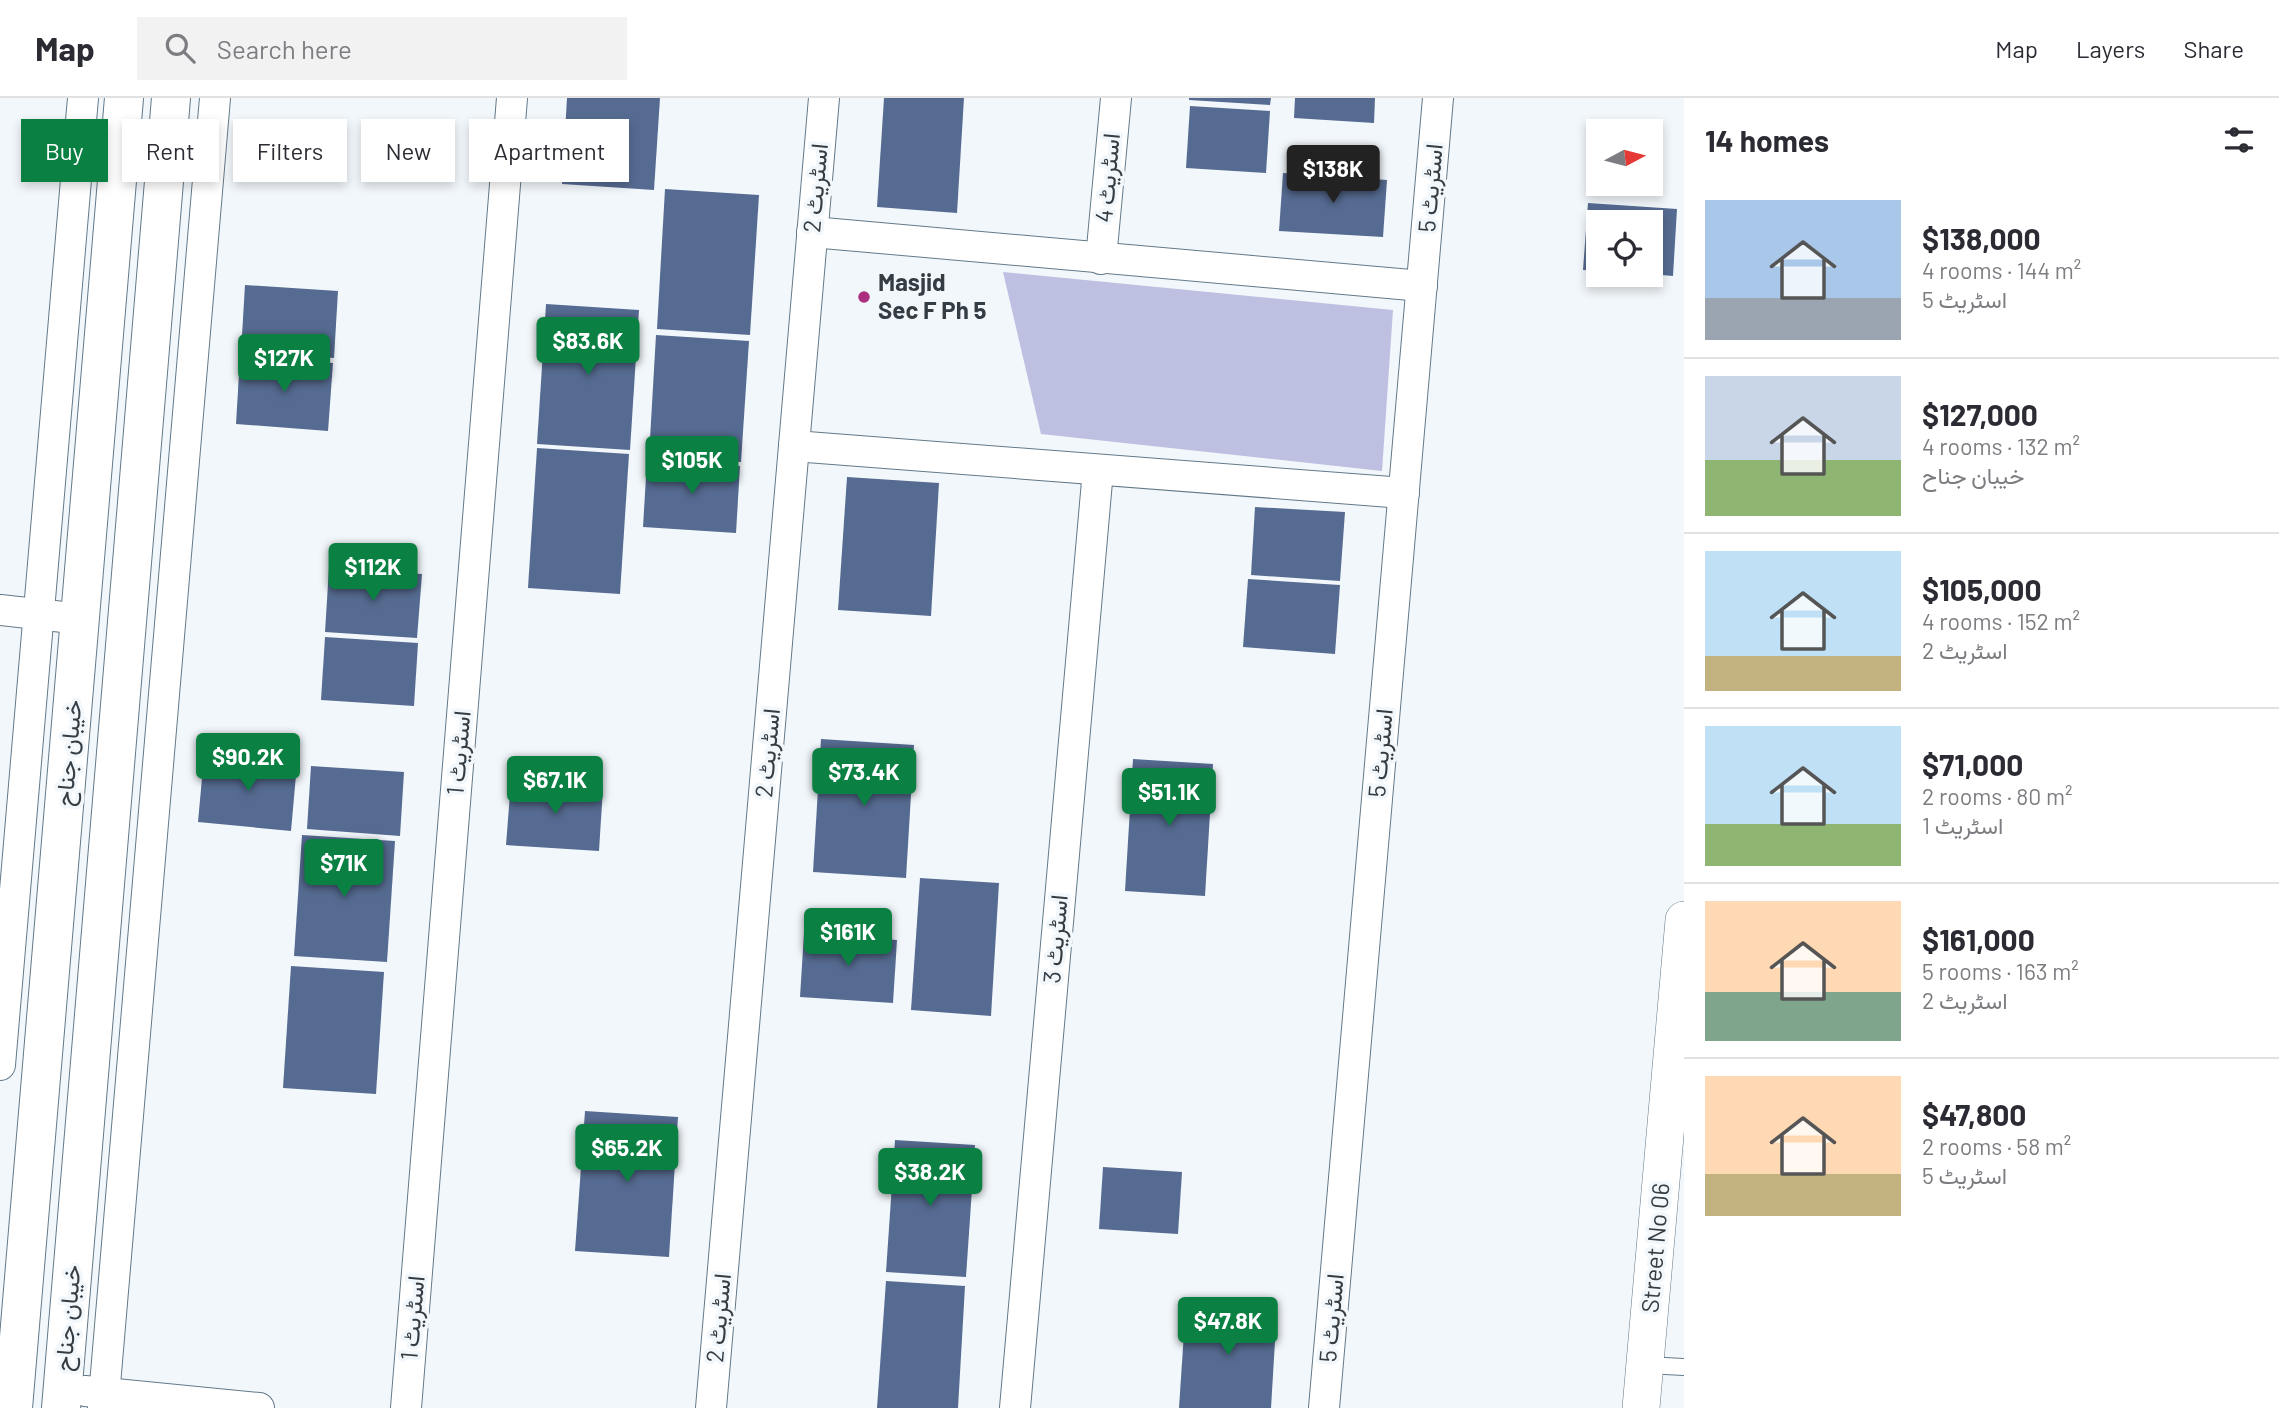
<!DOCTYPE html>
<html lang="en">
<head>
<meta charset="utf-8">
<style>
  :root { --surface:#fff; --page:#f2f2f3; --text:#2b2b33; --muted:#7c7c81; --line:#e1e1e2; --accent:#0b8043 }
  body { margin:0; font-family:Barlow,Vazirmatn,sans-serif; background:var(--page); color:var(--text); height:100vh; display:flex; flex-direction:column; font-size:26px; white-space:nowrap }
  * { box-sizing:border-box; margin:0 }
  p { font-size:23px; color:var(--muted) }
  .icon { flex:none; width:38px; height:38px; fill:none; stroke:currentColor; stroke-width:2; stroke-linecap:round; stroke-linejoin:round }
  .map { position:relative; flex:1; overflow:hidden }
  .drawer { display:flex; flex-direction:column; background:var(--surface); width:595px }
  .drawer>* { flex:none }
  .top-card { position:absolute; left:21px; top:21px; width:665px; height:63px; display:flex; gap:14px }
  .needle { width:46px; rotate:83deg }
  .buttons { position:absolute; left:1586px; top:21px; display:grid; gap:14px }
  .buttons a { display:grid; place-items:center; width:77px; height:77px; border-radius:0px; background:var(--surface); box-shadow:0 4px 10px #0003; font-size:35px }
  .price { position:absolute; translate:-50% -60px; padding:0 16px; border-radius:7px; background:var(--accent); color:#fff; font-size:23px; line-height:46px; filter:drop-shadow(0 2px 4px #0008) }
  .price::after { content:''; position:absolute; left:50%; top:42px; width:21px; height:16px; margin-left:-10px; background:inherit; clip-path:polygon(0 0,100% 0,50% 100%) }
  .price.current { background:#222; color:#fff }
  ul { padding:0; list-style:none }
  li { display:flex; align-items:center; gap:21px; height:175px; padding:0 21px }
  li+li { border-top:2px solid var(--line) }
  li span { display:grid; place-items:center; flex:none; width:196px; height:140px; border-radius:0px; color:#555 }
  li>.icon { margin-inline-start:auto }
  span .icon { width:84px; height:84px; fill:#fffc; stroke-width:1 }
  li b { font-size:30px }
  h2 { display:flex; justify-content:space-between; align-items:center; height:84px; padding:0 21px; font-size:30px }
  .chip { padding:0 24px; border-radius:0px; background:var(--surface); box-shadow:0 4px 10px #0003; font-size:24px; line-height:63px }
  .chip.current { background:var(--accent); color:#fff }
  header { display:flex; align-items:center; gap:42px; box-sizing:border-box; height:98px; padding:0 35px; background:var(--surface); border-bottom:2px solid var(--line) }
  header strong { font-size:33px }
  nav { display:flex; gap:38px; margin-inline-start:auto; font-size:24px }
  .search { width:490px; height:63px; background:var(--page); display:flex; align-items:center; gap:18px; box-sizing:border-box; padding:0 24px; border-radius:0px; color:var(--muted); font-size:26px }
  main { display:flex; flex:1; min-height:0 }
  .map>svg:first-child { display:block }
</style>
</head>
<body>
<header>
<strong>Map</strong>
<div class="search"><svg class="icon" aria-label="search" viewBox="0 0 24 24"><circle cx="10" cy="10" r="6"/><path d="M15 15l6 6"/></svg>Search here</div>
<nav><a>Map</a><a>Layers</a><a>Share</a></nav>
</header>
<main>
<div class="map">
<svg width="1684" height="1310" viewBox="0 0 1684 1310">
  <rect width="100%" height="100%" fill="#f2f7fb"/>
  <!-- green -->
  <path fill="#bec0e1" d="M 1003,174 L 1393,212 L 1382,373 L 1041,336 Z"/>
  <!-- building -->
  <g fill="#566b91">
    <path d="M 567,0 L 660,0 L 654,92 L 562,86 Z"/>
    <path d="M 884,0 L 964,0 L 957,115 L 877,109 Z"/>
    <path d="M 1189,0 L 1271,0 L 1270,7 L 1189,2 Z"/>
    <path d="M 1295,0 L 1375,0 L 1374,25 L 1294,20 Z"/>
    <path d="M 1190,8 L 1270,13 L 1266,75 L 1186,70 Z"/>
    <path d="M 1283,75 L 1387,82 L 1383,139 L 1279,133 Z"/>
    <path d="M 665,91 L 759,97 L 750,237 L 657,231 Z"/>
    <path d="M 1588,105 L 1677,111 L 1673,178 L 1650,176 L 1650,124 L 1598,124 L 1598,173 L 1583,172 Z"/>
    <path d="M 245,187 L 338,193 L 334,260 L 241,254 Z"/>
    <path d="M 546,206 L 639,212 L 630,352 L 537,346 Z"/>
    <path d="M 656,237 L 749,243 L 741,364 L 649,358 Z"/>
    <path d="M 240,259 L 333,265 L 328,333 L 236,326 Z"/>
    <path d="M 537,350 L 629,356 L 620,496 L 528,490 Z"/>
    <path d="M 647,362 L 740,368 L 736,435 L 643,429 Z"/>
    <path d="M 847,379 L 939,385 L 931,518 L 838,512 Z"/>
    <path d="M 1255,409 L 1345,414 L 1340,483 L 1251,477 Z"/>
    <path d="M 329,470 L 422,476 L 417,540 L 325,534 Z"/>
    <path d="M 1248,481 L 1340,487 L 1335,556 L 1243,549 Z"/>
    <path d="M 325,539 L 418,545 L 414,608 L 321,602 Z"/>
    <path d="M 821,641 L 914,647 L 906,780 L 813,774 Z"/>
    <path d="M 204,658 L 297,666 L 291,733 L 198,724 Z"/>
    <path d="M 1133,661 L 1213,666 L 1205,798 L 1125,793 Z"/>
    <path d="M 311,668 L 404,674 L 400,738 L 307,731 Z"/>
    <path d="M 511,683 L 603,690 L 599,753 L 506,747 Z"/>
    <path d="M 302,737 L 395,743 L 387,864 L 294,858 Z"/>
    <path d="M 920,780 L 999,785 L 991,918 L 911,912 Z"/>
    <path d="M 804,835 L 897,842 L 893,905 L 800,899 Z"/>
    <path d="M 291,868 L 384,874 L 376,996 L 283,990 Z"/>
    <path d="M 585,1013 L 678,1019 L 669,1159 L 575,1153 Z"/>
    <path d="M 895,1042 L 975,1047 L 966,1179 L 886,1174 Z"/>
    <path d="M 1103,1069 L 1182,1074 L 1178,1136 L 1099,1131 Z"/>
    <path d="M 886,1183 L 965,1188 L 958,1310 L 877,1310 Z"/>
    <path d="M 1186,1204 L 1277,1210 L 1271,1310 L 1179,1310 Z"/>
  </g>
  <g fill="none" stroke-linecap="round" stroke-linejoin="round">
    <defs>
      <path id="service" d="M 1646,1267 L 1684,1269"/>
      <g id="minor">
        <path d="M 812,134 L 1422,188"/>
        <path d="M 1101,161 L 1116,0"/>
        <path d="M 794,348 L 1404,395"/>
        <path d="M 0,512 L 81,521"/>
        <path d="M 0,967 L 83,0"/>
        <path d="M 85,1293 L 259,1310"/>
        <path d="M 103,1310 L 215,0"/>
        <path d="M 406,1310 L 512,0"/>
        <path d="M 711,1310 L 824,0"/>
        <path d="M 1015,1310 L 1098,372"/>
        <path d="M 1324,1310 L 1438,0"/>
      </g>
      <path id="tertiary" d="M 1641,1310 L 1684,822"/>
      <g id="secondary">
        <path d="M 13,1310 L 124,0"/>
        <path d="M 61,1310 L 171,0"/>
      </g>
    </defs>
    <!-- service casing -->
    <use href="#service" stroke="#637989" stroke-width="18"/>
    <!-- minor casing -->
    <use href="#minor" stroke="#637989" stroke-width="32"/>
    <!-- tertiary casing -->
    <use href="#tertiary" stroke="#637989" stroke-width="38"/>
    <!-- secondary casing -->
    <use href="#secondary" stroke="#637989" stroke-width="40"/>
    <!-- service -->
    <use href="#service" stroke="#fff" stroke-width="16"/>
    <!-- minor -->
    <use href="#minor" stroke="#fff" stroke-width="30"/>
    <!-- tertiary -->
    <use href="#tertiary" stroke="#fff" stroke-width="37"/>
    <!-- secondary -->
    <use href="#secondary" stroke="#fff" stroke-width="38"/>
  </g>
  <!-- markers -->
  <circle fill="#ab2e7f" stroke="#f2f7fb" stroke-width="2.5" cx="864" cy="199" r="7"/>
  <g text-anchor="middle" stroke-width="7" stroke-linejoin="round" paint-order="stroke">
    <!-- street labels -->
    <g font-size="24" fill="#343d44" stroke="#f2f7fb">
      <text transform="translate(1108 80) rotate(-85)" y="8">اسٹریٹ 4</text>
      <text transform="translate(816 90) rotate(-85)" y="8">اسٹریٹ 2</text>
      <text transform="translate(1431 90) rotate(-85)" y="8">اسٹریٹ 5</text>
      <text transform="translate(69 655) rotate(-85)" y="8">خیبان جناح</text>
      <text transform="translate(459 655) rotate(-85)" y="8">اسٹریٹ 1</text>
      <text transform="translate(768 655) rotate(-85)" y="8">اسٹریٹ 2</text>
      <text transform="translate(1381 655) rotate(-85)" y="8">اسٹریٹ 5</text>
      <text transform="translate(1056 841) rotate(-85)" y="8">اسٹریٹ 3</text>
      <text transform="translate(1656 1150) rotate(-85)" y="8">Street No 06</text>
      <text transform="translate(68 1220) rotate(-85)" y="8">خیبان جناح</text>
      <text transform="translate(413 1220) rotate(-85)" y="8">اسٹریٹ 1</text>
      <text transform="translate(719 1220) rotate(-85)" y="8">اسٹریٹ 2</text>
      <text transform="translate(1332 1220) rotate(-85)" y="8">اسٹریٹ 5</text>
    </g>
    <!-- poi labels -->
    <g font-size="24" font-weight="bold" fill="#343d44" stroke="#f2f7fb" text-anchor="start">
      <text x="878" y="193">Masjid<tspan x="878" dy="28">Sec F Ph 5</tspan></text>
    </g>
  </g>
</svg>
<div class="buttons">
<a><svg class="needle" viewBox="-14 -14 28 28"><path d="M0-13l5 13h-10z" fill="#e53935"/><path d="M0 13l5-13h-10z" fill="#7c7c81"/></svg></a>
<a><svg class="icon" aria-label="locate" viewBox="0 0 24 24"><circle cx="12" cy="12" r="6"/><path d="M12 2v4M12 18v4M2 12h4M18 12h4"/></svg></a>
</div>
<b class="price current" style="left:1333px;top:107px">$138K</b>
<b class="price" style="left:588px;top:279px">$83.6K</b>
<b class="price" style="left:284px;top:296px">$127K</b>
<b class="price" style="left:692px;top:398px">$105K</b>
<b class="price" style="left:373px;top:505px">$112K</b>
<b class="price" style="left:248px;top:695px">$90.2K</b>
<b class="price" style="left:864px;top:710px">$73.4K</b>
<b class="price" style="left:555px;top:718px">$67.1K</b>
<b class="price" style="left:1169px;top:730px">$51.1K</b>
<b class="price" style="left:344px;top:801px">$71K</b>
<b class="price" style="left:848px;top:870px">$161K</b>
<b class="price" style="left:627px;top:1086px">$65.2K</b>
<b class="price" style="left:930px;top:1110px">$38.2K</b>
<b class="price" style="left:1228px;top:1259px">$47.8K</b>
<div class="top-card">
<a class="chip current">Buy</a>
<a class="chip">Rent</a>
<a class="chip">Filters</a>
<a class="chip">New</a>
<a class="chip">Apartment</a>
</div>
</div>
<section class="drawer">
<h2>14 homes<svg class="icon" aria-label="filters" viewBox="0 0 24 24"><path d="M4 7h16M4 17h16"/><circle cx="9" cy="7" r="2"/><circle cx="15" cy="17" r="2"/></svg></h2>
<ul>
<li><span style="background:linear-gradient(#a9c7e8 70%,#9aa5b1 0)"><svg class="icon" aria-label="home" viewBox="0 0 24 24"><path d="M3 11l9-7 9 7M6 9v11h12V9"/></svg></span><div><b>$138,000</b><p>4 rooms · 144 m²</p><p>اسٹریٹ 5</p></div></li>
<li><span style="background:linear-gradient(#c9d6e8 60%,#8fb573 0)"><svg class="icon" aria-label="home" viewBox="0 0 24 24"><path d="M3 11l9-7 9 7M6 9v11h12V9"/></svg></span><div><b>$127,000</b><p>4 rooms · 132 m²</p><p>خیبان جناح</p></div></li>
<li><span style="background:linear-gradient(#bfe0f5 75%,#c2b280 0)"><svg class="icon" aria-label="home" viewBox="0 0 24 24"><path d="M3 11l9-7 9 7M6 9v11h12V9"/></svg></span><div><b>$105,000</b><p>4 rooms · 152 m²</p><p>اسٹریٹ 2</p></div></li>
<li><span style="background:linear-gradient(#bfe0f5 70%,#8fb573 0)"><svg class="icon" aria-label="home" viewBox="0 0 24 24"><path d="M3 11l9-7 9 7M6 9v11h12V9"/></svg></span><div><b>$71,000</b><p>2 rooms · 80 m²</p><p>اسٹریٹ 1</p></div></li>
<li><span style="background:linear-gradient(#ffd9b3 65%,#7fa58c 0)"><svg class="icon" aria-label="home" viewBox="0 0 24 24"><path d="M3 11l9-7 9 7M6 9v11h12V9"/></svg></span><div><b>$161,000</b><p>5 rooms · 163 m²</p><p>اسٹریٹ 2</p></div></li>
<li><span style="background:linear-gradient(#ffd9b3 70%,#c2b280 0)"><svg class="icon" aria-label="home" viewBox="0 0 24 24"><path d="M3 11l9-7 9 7M6 9v11h12V9"/></svg></span><div><b>$47,800</b><p>2 rooms · 58 m²</p><p>اسٹریٹ 5</p></div></li>
</ul>
</section>
</main>
</body>
</html>
